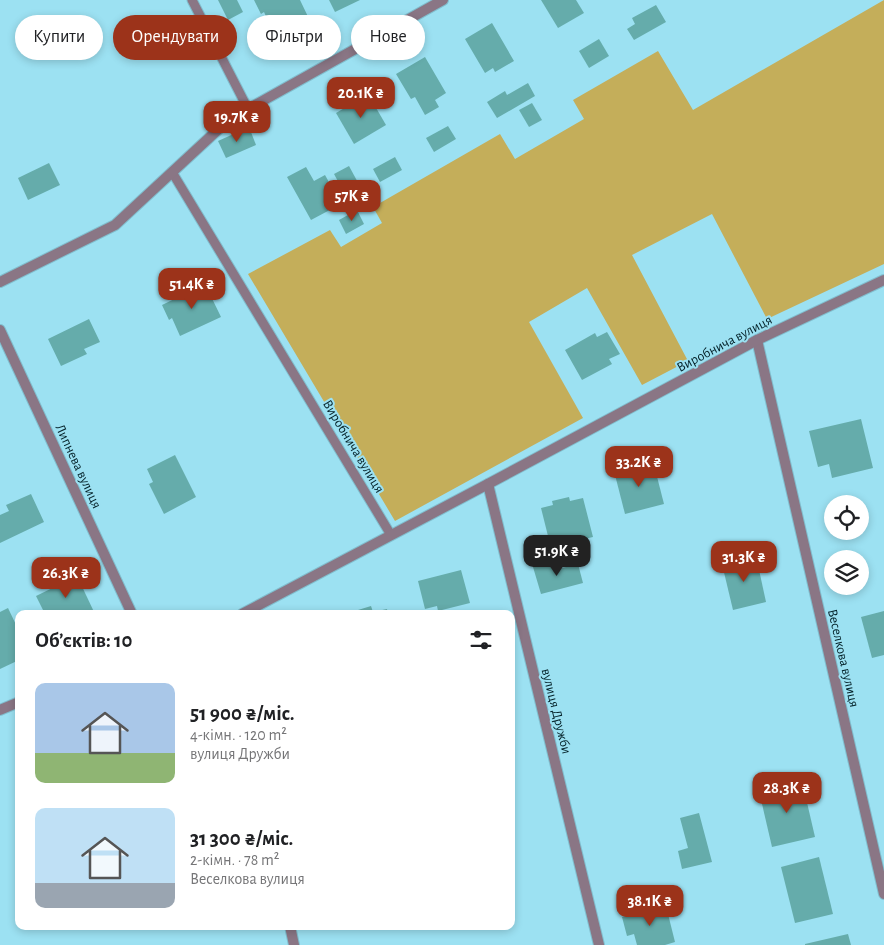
<!DOCTYPE html>
<html lang="uk">
<head>
<meta charset="utf-8">
<style>
  :root { --surface:#fff; --page:#f2f2f2; --text:#202124; --muted:#757577; --accent:#9c331a }
  body { margin:0; font-family:"Alegreya Sans",sans-serif; background:var(--page); color:var(--text); height:100vh; display:flex; flex-direction:column; font-size:19px; white-space:nowrap }
  * { box-sizing:border-box; margin:0 }
  p { font-size:16px; color:var(--muted) }
  .icon { flex:none; width:28px; height:28px; fill:none; stroke:currentColor; stroke-width:2; stroke-linecap:round; stroke-linejoin:round }
  .map { position:relative; flex:1; overflow:hidden }
  .side { position:absolute; left:15px; top:610px; width:500px; height:320px; display:flex; flex-direction:column; background:var(--surface); border-radius:10px; box-shadow:0 2px 8px #0003 }
  .side>* { flex:none }
  .banner { position:absolute; left:15px; top:15px; width:500px; height:45px; display:flex; gap:10px }
  .controls { position:absolute; left:824px; top:495px; display:grid; gap:10px }
  .controls a { display:grid; place-items:center; width:45px; height:45px; border-radius:50%; background:var(--surface); box-shadow:0 2px 8px #0003; font-size:25px }
  .price { position:absolute; translate:-50% -42px; padding:0 11px; border-radius:10px; background:var(--accent); color:#fff; font-size:16px; line-height:32px; filter:drop-shadow(0 1px 2px #0008) }
  .price::after { content:''; position:absolute; left:50%; top:30px; width:15px; height:11px; margin-left:-8px; background:inherit; clip-path:polygon(0 0,100% 0,50% 100%) }
  .price.active { background:#222; color:#fff }
  ul { padding:0; list-style:none }
  li { display:flex; align-items:center; gap:15px; height:125px; padding:0 20px }
  li span { display:grid; place-items:center; flex:none; width:140px; height:100px; border-radius:10px; color:#555 }
  li>.icon { margin-inline-start:auto }
  span .icon { width:60px; height:60px; fill:#fffc; stroke-width:1 }
  li b { font-size:21px }
  h2 { display:flex; justify-content:space-between; align-items:center; height:60px; padding:0 20px; font-size:21px }
  .chip { padding:0 18px; border-radius:22px; background:var(--surface); box-shadow:0 2px 8px #0003; font-size:18px; line-height:45px }
  .chip.active { background:var(--accent); color:#fff }
  .map>svg:first-child { display:block }
</style>
</head>
<body>
<div class="map">
<svg width="884" height="945" viewBox="0 0 884 945">
  <rect width="100%" height="100%" fill="#9ce1f2"/>
  <!-- green -->
  <path fill="#c4ae5a" d="M 884,0 L 884,264 L 767,319 L 712,214 L 632,255 L 688,361 L 642,385 L 587,288 L 529,322 L 583,418 L 395,521 L 248,274 L 330,230 L 341,247 L 382,223 L 373,207 L 500,134 L 515,159 L 584,119 L 573,100 L 658,51 L 693,110 Z"/>
  <!-- building -->
  <g fill="#65acab">
    <path d="M 218,0 L 237,0 L 243,12 L 228,20 Z"/>
    <path d="M 254,0 L 300,0 L 312,25 L 277,41 L 264,12 L 261,14 Z"/>
    <path d="M 329,0 L 360,0 L 335,12 Z"/>
    <path d="M 541,0 L 576,0 L 584,13 L 558,28 Z"/>
    <path d="M 656,5 L 666,22 L 634,40 L 627,29 L 635,24 L 632,18 Z"/>
    <path d="M 492,23 L 514,61 L 495,72 L 493,68 L 485,73 L 465,39 Z"/>
    <path d="M 599,39 L 609,56 L 589,68 L 579,51 Z"/>
    <path d="M 425,57 L 446,93 L 435,100 L 439,107 L 425,115 L 415,97 L 411,99 L 396,74 Z"/>
    <path d="M 528,83 L 535,96 L 497,118 L 487,102 L 505,91 L 507,95 Z"/>
    <path d="M 368,94 L 386,125 L 354,144 L 336,113 Z"/>
    <path d="M 532,103 L 542,120 L 529,127 L 519,110 Z"/>
    <path d="M 448,126 L 456,139 L 434,152 L 426,138 Z"/>
    <path d="M 249,127 L 256,145 L 226,158 L 218,141 Z"/>
    <path d="M 395,157 L 402,170 L 380,182 L 373,169 Z"/>
    <path d="M 49,163 L 60,185 L 28,200 L 18,178 Z"/>
    <path d="M 349,166 L 368,201 L 353,209 L 334,174 Z"/>
    <path d="M 306,167 L 314,181 L 325,175 L 341,204 L 311,220 L 287,177 Z"/>
    <path d="M 357,210 L 364,224 L 346,234 L 339,220 Z"/>
    <path d="M 205,284 L 221,317 L 180,336 L 172,318 L 169,320 L 162,305 Z"/>
    <path d="M 89,319 L 100,342 L 84,349 L 87,354 L 61,366 L 48,339 Z"/>
    <path d="M 607,332 L 620,354 L 609,359 L 612,364 L 582,380 L 565,350 L 595,333 L 597,337 Z"/>
    <path d="M 861,419 L 873,468 L 832,478 L 829,464 L 818,467 L 809,431 Z"/>
    <path d="M 175,455 L 196,497 L 164,514 L 149,484 L 153,482 L 147,469 Z"/>
    <path d="M 653,461 L 664,504 L 625,514 L 614,471 Z"/>
    <path d="M 31,494 L 44,522 L 0,543 L 0,515 L 9,511 L 6,505 Z"/>
    <path d="M 569,497 L 570,501 L 583,498 L 593,537 L 580,540 L 581,544 L 564,548 L 563,545 L 551,548 L 541,508 L 553,505 L 552,501 Z"/>
    <path d="M 756,556 L 766,602 L 733,610 L 722,564 Z"/>
    <path d="M 552,562 L 554,570 L 578,564 L 583,583 L 541,594 L 533,567 Z"/>
    <path d="M 461,570 L 470,603 L 438,611 L 437,606 L 425,609 L 418,581 Z"/>
    <path d="M 77,576 L 95,614 L 45,614 L 36,596 Z"/>
    <path d="M 371,606 L 373,612 L 387,609 L 388,614 L 345,614 Z"/>
    <path d="M 8,608 L 19,631 L 19,660 L 0,669 L 0,612 Z"/>
    <path d="M 884,611 L 884,655 L 872,658 L 861,617 Z"/>
    <path d="M 802,781 L 815,837 L 772,847 L 759,791 Z"/>
    <path d="M 699,813 L 712,862 L 682,869 L 678,851 L 688,848 L 680,818 Z"/>
    <path d="M 819,857 L 833,914 L 795,923 L 781,867 Z"/>
    <path d="M 666,906 L 675,942 L 665,945 L 637,945 L 634,934 L 627,936 L 622,917 Z"/>
    <path d="M 848,934 L 851,945 L 805,945 L 805,944 Z"/>
  </g>
  <g fill="none" stroke-linecap="round" stroke-linejoin="round">
    <defs>
      <g id="lane">
        <path d="M 192,0 L 248,109"/>
        <path d="M 172,172 L 391,535"/>
      </g>
      <g id="street">
        <path d="M 0,282 L 115,225 L 223,125 L 248,109 L 443,0"/>
        <path d="M 0,330 L 132,614"/>
        <path d="M 757,340 L 884,894"/>
        <path d="M 488,484 L 599,945"/>
        <path d="M 242,614 L 488,484 L 757,340 L 884,280"/>
        <path d="M 0,710 L 19,702"/>
        <path d="M 290,926 L 294,945"/>
      </g>
    </defs>
    <!-- lane casing -->
    <use href="#lane" stroke="#81bece" stroke-width="11"/>
    <!-- street casing -->
    <use href="#street" stroke="#81bece" stroke-width="12"/>
    <!-- lane -->
    <use href="#lane" stroke="#8a7685" stroke-width="9"/>
    <!-- street -->
    <use href="#street" stroke="#8a7685" stroke-width="10"/>
  </g>
  <g text-anchor="middle" stroke-width="4" stroke-linejoin="round" paint-order="stroke">
    <!-- street labels -->
    <g font-size="14" fill="#042128" stroke="#9ce1f2">
      <text transform="translate(724 343) rotate(-28)" y="5">Виробнича вулиця</text>
      <text transform="translate(354 446) rotate(59)" y="5">Виробнича вулиця</text>
      <text transform="translate(79 466) rotate(65)" y="5">Липнева вулиця</text>
      <text transform="translate(844 658) rotate(77)" y="5">Веселкова вулиця</text>
      <text transform="translate(557 711) rotate(76)" y="5">вулиця Дружби</text>
    </g>
  </g>
</svg>
<div class="controls">
<a><svg class="icon" aria-label="locate" viewBox="0 0 24 24"><circle cx="12" cy="12" r="6"/><path d="M12 2v4M12 18v4M2 12h4M18 12h4"/></svg></a>
<a><svg class="icon" aria-label="layers" viewBox="0 0 24 24"><path d="M12 4l9 5-9 5-9-5zM3 14l9 5 9-5"/></svg></a>
</div>
<b class="price" style="left:361px;top:119px">20.1K ₴</b>
<b class="price" style="left:237px;top:143px">19.7K ₴</b>
<b class="price" style="left:352px;top:222px">57K ₴</b>
<b class="price" style="left:192px;top:310px">51.4K ₴</b>
<b class="price" style="left:639px;top:488px">33.2K ₴</b>
<b class="price active" style="left:557px;top:577px">51.9K ₴</b>
<b class="price" style="left:744px;top:583px">31.3K ₴</b>
<b class="price" style="left:66px;top:599px">26.3K ₴</b>
<b class="price" style="left:787px;top:814px">28.3K ₴</b>
<b class="price" style="left:650px;top:927px">38.1K ₴</b>
<div class="banner">
<a class="chip">Купити</a>
<a class="chip active">Орендувати</a>
<a class="chip">Фільтри</a>
<a class="chip">Нове</a>
</div>
<section class="side">
<h2>Об’єктів: 10<svg class="icon" aria-label="filters" viewBox="0 0 24 24"><path d="M4 7h16M4 17h16"/><circle cx="9" cy="7" r="2"/><circle cx="15" cy="17" r="2"/></svg></h2>
<ul>
<li><span style="background:linear-gradient(#a9c7e8 70%,#8fb573 0)"><svg class="icon" aria-label="home" viewBox="0 0 24 24"><path d="M3 11l9-7 9 7M6 9v11h12V9"/></svg></span><div><b>51 900 ₴/міс.</b><p>4-кімн. · 120 m²</p><p>вулиця Дружби</p></div></li>
<li><span style="background:linear-gradient(#bfe0f5 75%,#9aa5b1 0)"><svg class="icon" aria-label="home" viewBox="0 0 24 24"><path d="M3 11l9-7 9 7M6 9v11h12V9"/></svg></span><div><b>31 300 ₴/міс.</b><p>2-кімн. · 78 m²</p><p>Веселкова вулиця</p></div></li>
</ul>
</section>
</div>
</body>
</html>
